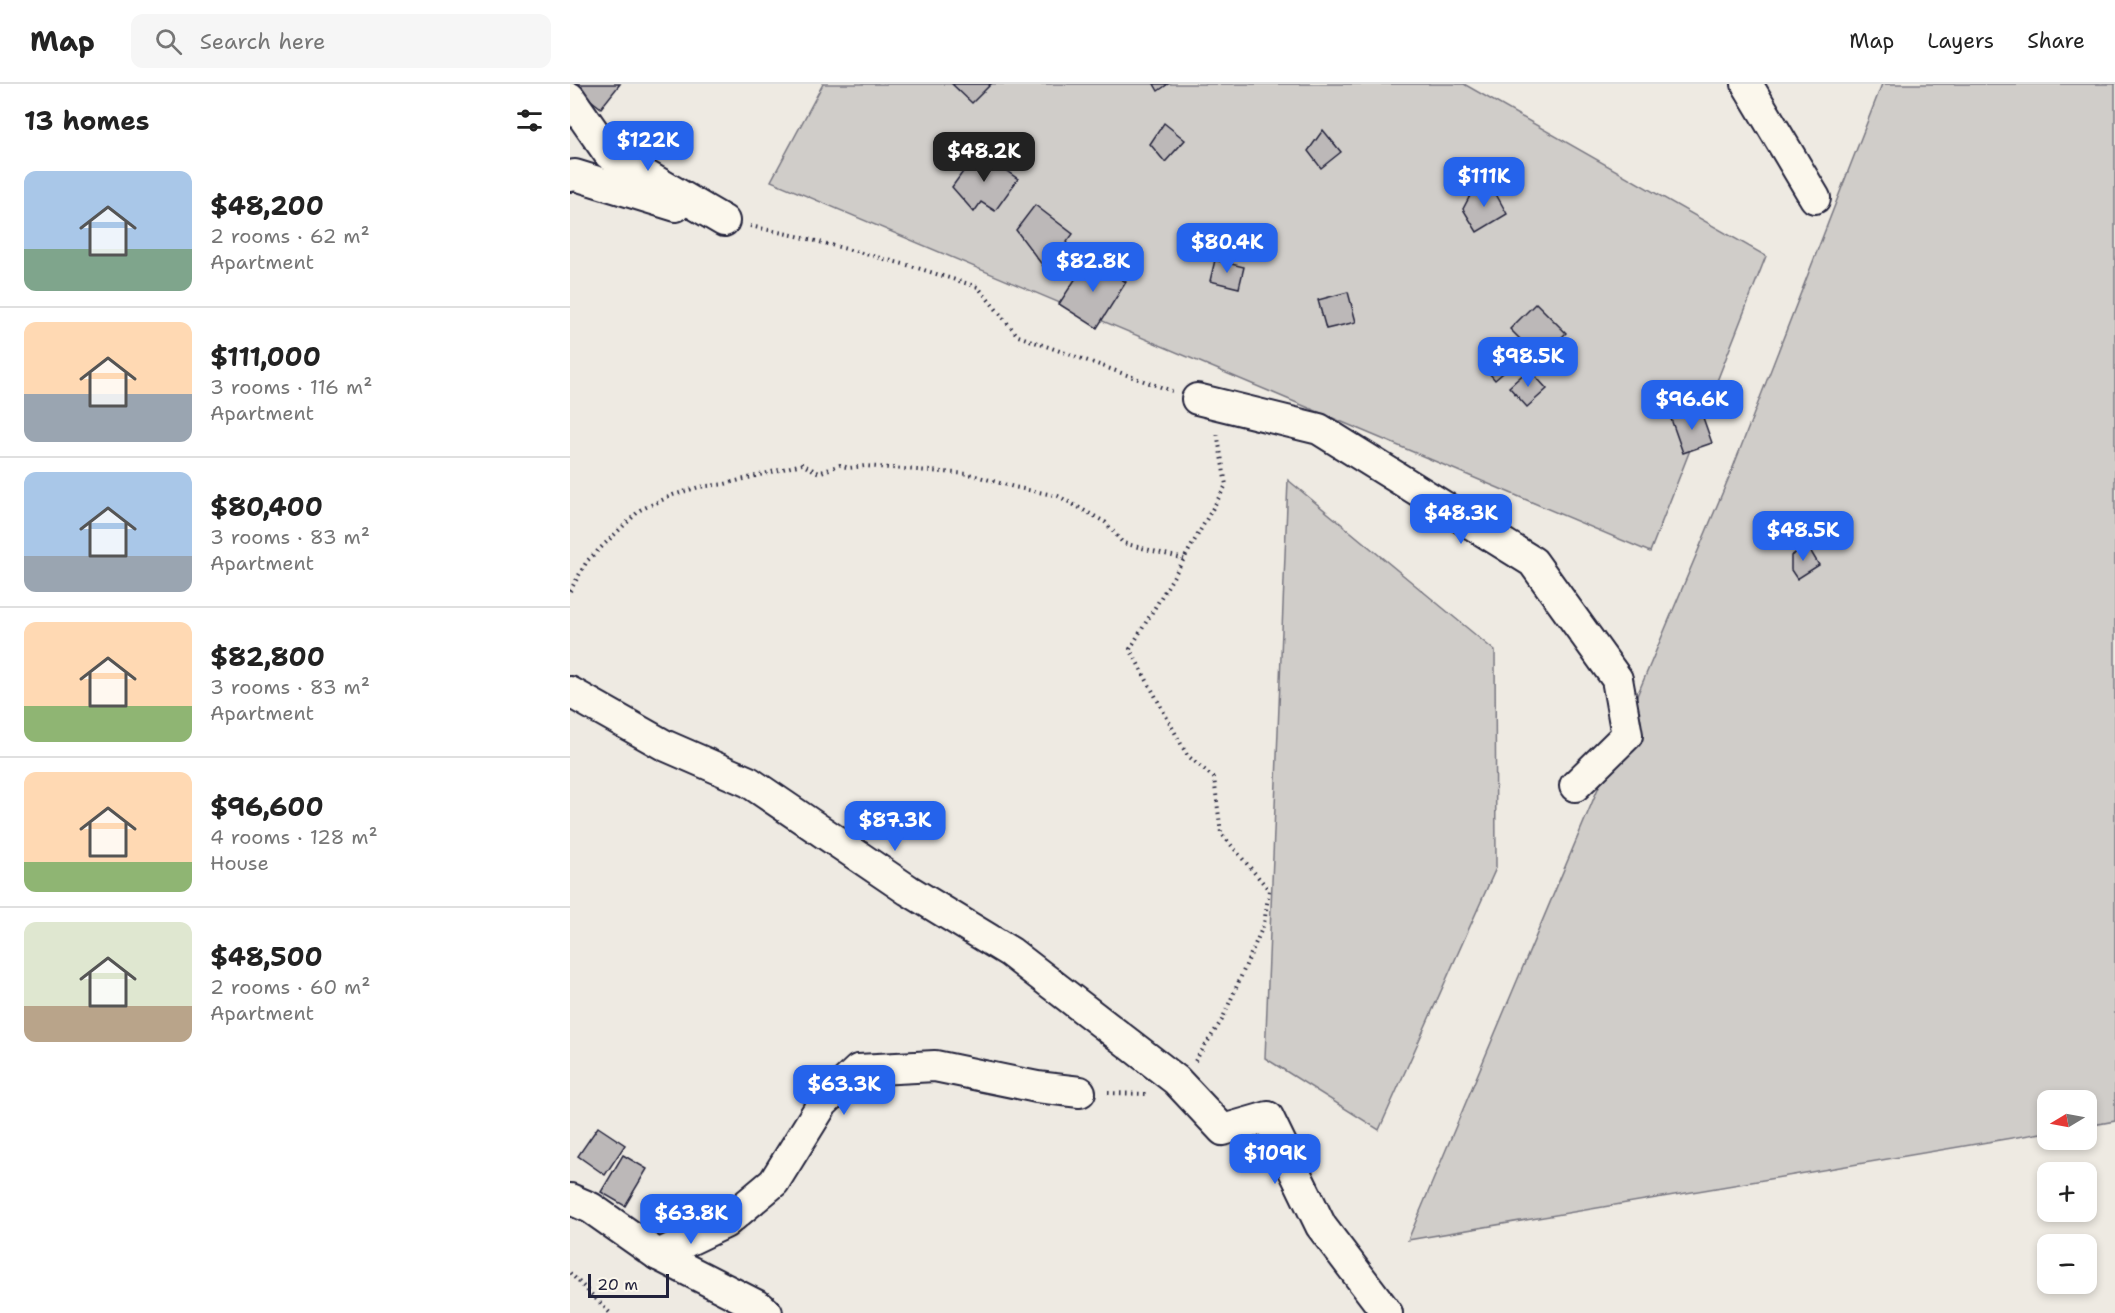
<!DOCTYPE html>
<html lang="en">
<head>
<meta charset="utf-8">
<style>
  :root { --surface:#fff; --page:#f6f6f6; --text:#222; --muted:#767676; --line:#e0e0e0; --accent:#2563eb }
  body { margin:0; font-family:"Shantell Sans",sans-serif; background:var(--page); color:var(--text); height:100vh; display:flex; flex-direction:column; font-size:22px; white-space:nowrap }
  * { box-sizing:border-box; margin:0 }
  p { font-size:20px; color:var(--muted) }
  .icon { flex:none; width:33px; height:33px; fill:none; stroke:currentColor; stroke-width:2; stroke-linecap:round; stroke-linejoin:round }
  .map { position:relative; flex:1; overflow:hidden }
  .sheet { display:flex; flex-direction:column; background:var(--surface); width:570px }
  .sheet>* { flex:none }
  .needle { width:39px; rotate:260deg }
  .controls { position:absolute; left:1467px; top:1006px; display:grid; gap:12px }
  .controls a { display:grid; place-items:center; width:60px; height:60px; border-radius:12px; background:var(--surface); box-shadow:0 3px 9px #0003; font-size:30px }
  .scale { position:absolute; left:18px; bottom:15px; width:81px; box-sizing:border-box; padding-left:6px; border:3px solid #22223b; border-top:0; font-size:16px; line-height:21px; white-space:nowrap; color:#22223b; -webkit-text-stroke:4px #fbf7ec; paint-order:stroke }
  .price { position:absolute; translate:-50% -51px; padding:0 14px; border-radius:12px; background:var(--accent); color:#fff; font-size:20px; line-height:39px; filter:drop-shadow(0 2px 3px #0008) }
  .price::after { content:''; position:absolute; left:50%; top:36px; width:18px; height:14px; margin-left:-9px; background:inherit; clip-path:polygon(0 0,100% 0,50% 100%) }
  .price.active { background:#222; color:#fff }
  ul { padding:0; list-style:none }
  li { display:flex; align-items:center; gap:18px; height:150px; padding:0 24px }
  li+li { border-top:2px solid var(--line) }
  li span { display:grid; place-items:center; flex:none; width:168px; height:120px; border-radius:12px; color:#555 }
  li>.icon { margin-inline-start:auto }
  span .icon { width:72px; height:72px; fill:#fffc; stroke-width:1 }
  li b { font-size:26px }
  h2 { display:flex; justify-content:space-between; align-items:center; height:72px; padding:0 24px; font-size:26px }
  header { display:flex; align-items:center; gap:36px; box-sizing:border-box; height:84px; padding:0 30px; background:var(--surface); border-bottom:2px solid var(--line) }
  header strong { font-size:28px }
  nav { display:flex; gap:33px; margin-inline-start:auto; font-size:21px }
  .search { width:420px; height:54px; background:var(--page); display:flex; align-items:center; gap:15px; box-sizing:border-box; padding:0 21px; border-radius:12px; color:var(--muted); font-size:22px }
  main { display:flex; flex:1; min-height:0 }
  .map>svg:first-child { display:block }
</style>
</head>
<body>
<header>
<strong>Map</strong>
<div class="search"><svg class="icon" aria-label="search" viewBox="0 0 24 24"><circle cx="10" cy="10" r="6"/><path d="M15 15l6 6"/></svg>Search here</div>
<nav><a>Map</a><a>Layers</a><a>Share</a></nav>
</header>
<main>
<section class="sheet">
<h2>13 homes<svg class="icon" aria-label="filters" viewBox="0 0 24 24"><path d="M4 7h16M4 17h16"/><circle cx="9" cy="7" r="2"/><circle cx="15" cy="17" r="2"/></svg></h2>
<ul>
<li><span style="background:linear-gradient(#a9c7e8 65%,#7fa58c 0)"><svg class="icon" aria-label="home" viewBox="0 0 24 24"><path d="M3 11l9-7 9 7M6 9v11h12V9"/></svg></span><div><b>$48,200</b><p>2 rooms · 62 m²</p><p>Apartment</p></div></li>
<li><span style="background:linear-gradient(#ffd9b3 60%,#9aa5b1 0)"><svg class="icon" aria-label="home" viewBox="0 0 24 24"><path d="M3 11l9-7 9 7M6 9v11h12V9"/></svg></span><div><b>$111,000</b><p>3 rooms · 116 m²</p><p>Apartment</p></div></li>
<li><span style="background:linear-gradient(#a9c7e8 70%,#9aa5b1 0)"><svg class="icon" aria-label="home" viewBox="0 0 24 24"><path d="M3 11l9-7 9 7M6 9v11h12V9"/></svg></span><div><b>$80,400</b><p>3 rooms · 83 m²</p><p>Apartment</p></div></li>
<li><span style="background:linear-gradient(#ffd9b3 70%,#8fb573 0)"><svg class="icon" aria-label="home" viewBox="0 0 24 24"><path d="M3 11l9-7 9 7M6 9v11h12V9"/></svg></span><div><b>$82,800</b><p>3 rooms · 83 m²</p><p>Apartment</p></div></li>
<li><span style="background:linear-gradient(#ffd9b3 75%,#8fb573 0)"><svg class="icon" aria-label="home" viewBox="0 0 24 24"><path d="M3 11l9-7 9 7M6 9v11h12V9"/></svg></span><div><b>$96,600</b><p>4 rooms · 128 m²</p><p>House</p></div></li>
<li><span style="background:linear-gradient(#dfe7d0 70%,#b9a48a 0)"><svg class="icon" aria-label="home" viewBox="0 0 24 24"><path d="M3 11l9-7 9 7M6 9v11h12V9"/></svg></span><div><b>$48,500</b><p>2 rooms · 60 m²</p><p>Apartment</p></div></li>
</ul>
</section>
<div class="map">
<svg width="1545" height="1229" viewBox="0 0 1545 1229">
  <rect width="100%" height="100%" fill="#eeeae2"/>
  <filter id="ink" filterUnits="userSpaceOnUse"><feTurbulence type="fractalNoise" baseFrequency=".0167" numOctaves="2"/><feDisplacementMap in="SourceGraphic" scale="12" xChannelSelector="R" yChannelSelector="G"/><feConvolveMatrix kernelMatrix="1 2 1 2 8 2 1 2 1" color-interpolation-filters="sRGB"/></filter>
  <g filter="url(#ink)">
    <!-- green -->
    <g fill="#d0cdc9" stroke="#797882" stroke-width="1.5">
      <path d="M 253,0 L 894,0 L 1196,172 L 1080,468 L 201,97 Z"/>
      <path d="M 1312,0 L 1545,0 L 1545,1037 L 1517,1042 L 1516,1017 L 1478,1017 L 1477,1048 L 838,1156 L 1162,386 Z"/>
      <path d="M 718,396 L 925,567 L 926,784 L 809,1046 L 695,974 Z"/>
    </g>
    <!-- building -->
    <g fill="#bcb8b8" stroke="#22223b" stroke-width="1.5">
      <path d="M 5,0 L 50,0 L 31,24 L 3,2 Z"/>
      <path d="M 382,0 L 421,0 L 402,19 Z"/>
      <path d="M 584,0 L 598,0 L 588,7 Z"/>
      <path d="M 594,39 L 615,56 L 595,78 L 580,60 Z"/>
      <path d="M 753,46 L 771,68 L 751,84 L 738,67 Z"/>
      <path d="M 408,67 L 448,95 L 425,127 L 411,118 L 404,128 L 382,103 Z"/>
      <path d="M 922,103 L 937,130 L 907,148 L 893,125 L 903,106 Z"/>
      <path d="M 465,121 L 503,150 L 476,186 L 446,146 Z"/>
      <path d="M 519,174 L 556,198 L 527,244 L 489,220 Z"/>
      <path d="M 645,176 L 674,183 L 669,204 L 640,197 Z"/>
      <path d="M 778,208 L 786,238 L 756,245 L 748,216 Z"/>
      <path d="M 966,219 L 996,249 L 978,267 L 968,256 L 951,256 L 940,245 Z"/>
      <path d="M 922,265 L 946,278 L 925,296 L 913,282 Z"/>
      <path d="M 959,285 L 977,305 L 957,323 L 939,303 Z"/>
      <path d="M 1130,325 L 1142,359 L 1113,369 L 1101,335 Z"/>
      <path d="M 1237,461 L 1249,481 L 1227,495 L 1221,486 L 1221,472 Z"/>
      <path d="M 28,1043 L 55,1061 L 35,1091 L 8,1072 Z"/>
      <path d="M 53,1071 L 77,1085 L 55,1122 L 31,1108 Z"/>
    </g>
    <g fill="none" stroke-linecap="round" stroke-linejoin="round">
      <defs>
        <g id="minor">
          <path d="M 1177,0 L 1245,114"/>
          <path d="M 0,14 L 39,70 L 154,137"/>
          <path d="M 0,92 L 5,91 L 106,122"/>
          <path d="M 627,315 L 749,345 L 963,478 L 1047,595 L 1057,651 L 1005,702"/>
          <path d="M 0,608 L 94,661 L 179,698 L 338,806 L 440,868 L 606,996 L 653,1046 L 698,1033 L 751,1142 L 817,1229"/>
          <path d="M 0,1115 L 21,1124 L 88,1171 L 190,1223 L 197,1229"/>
          <path d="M 88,1171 L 155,1139 L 204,1098 L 253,1019 L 288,986 L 365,982 L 467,1003 L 510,1008"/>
        </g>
      </defs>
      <!-- minor casing -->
      <use href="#minor" stroke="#22223b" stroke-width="34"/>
      <!-- path -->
      <g stroke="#22223b" stroke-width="4" stroke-dasharray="1.5 4.5" stroke-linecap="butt">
        <path d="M 180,142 L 227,152 L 341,182 L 408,203 L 448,252 L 602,307"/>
        <path d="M 0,507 L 17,477 L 70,426 L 103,411 L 129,403 L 155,400 L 232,380 L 249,389 L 270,381 L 279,384 L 295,382 L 399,390 L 444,403 L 488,412 L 535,438 L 553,459 L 614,475"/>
        <path d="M 625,977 L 652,936 L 694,840 L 699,806 L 651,749 L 644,694 L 617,671 L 560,565 L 614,475 L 656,401 L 647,348"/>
        <path d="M 538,1009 L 578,1010"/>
        <path d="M 0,1189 L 40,1229"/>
      </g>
      <!-- minor -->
      <use href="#minor" stroke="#fbf7ec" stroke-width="30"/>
    </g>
  </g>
</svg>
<div class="controls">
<a><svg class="needle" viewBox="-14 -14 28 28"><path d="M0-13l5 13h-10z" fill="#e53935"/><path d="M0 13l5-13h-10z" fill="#767676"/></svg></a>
<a>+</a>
<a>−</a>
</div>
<div class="scale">20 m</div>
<b class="price" style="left:78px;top:88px">$122K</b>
<b class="price active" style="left:414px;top:99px">$48.2K</b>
<b class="price" style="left:914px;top:124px">$111K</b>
<b class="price" style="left:657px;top:190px">$80.4K</b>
<b class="price" style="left:523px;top:209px">$82.8K</b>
<b class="price" style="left:958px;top:304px">$98.5K</b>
<b class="price" style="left:1122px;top:347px">$96.6K</b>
<b class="price" style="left:891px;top:461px">$48.3K</b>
<b class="price" style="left:1233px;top:478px">$48.5K</b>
<b class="price" style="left:325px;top:768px">$87.3K</b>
<b class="price" style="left:274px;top:1032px">$63.3K</b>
<b class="price" style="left:705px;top:1101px">$109K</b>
<b class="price" style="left:121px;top:1161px">$63.8K</b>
</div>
</main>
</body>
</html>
